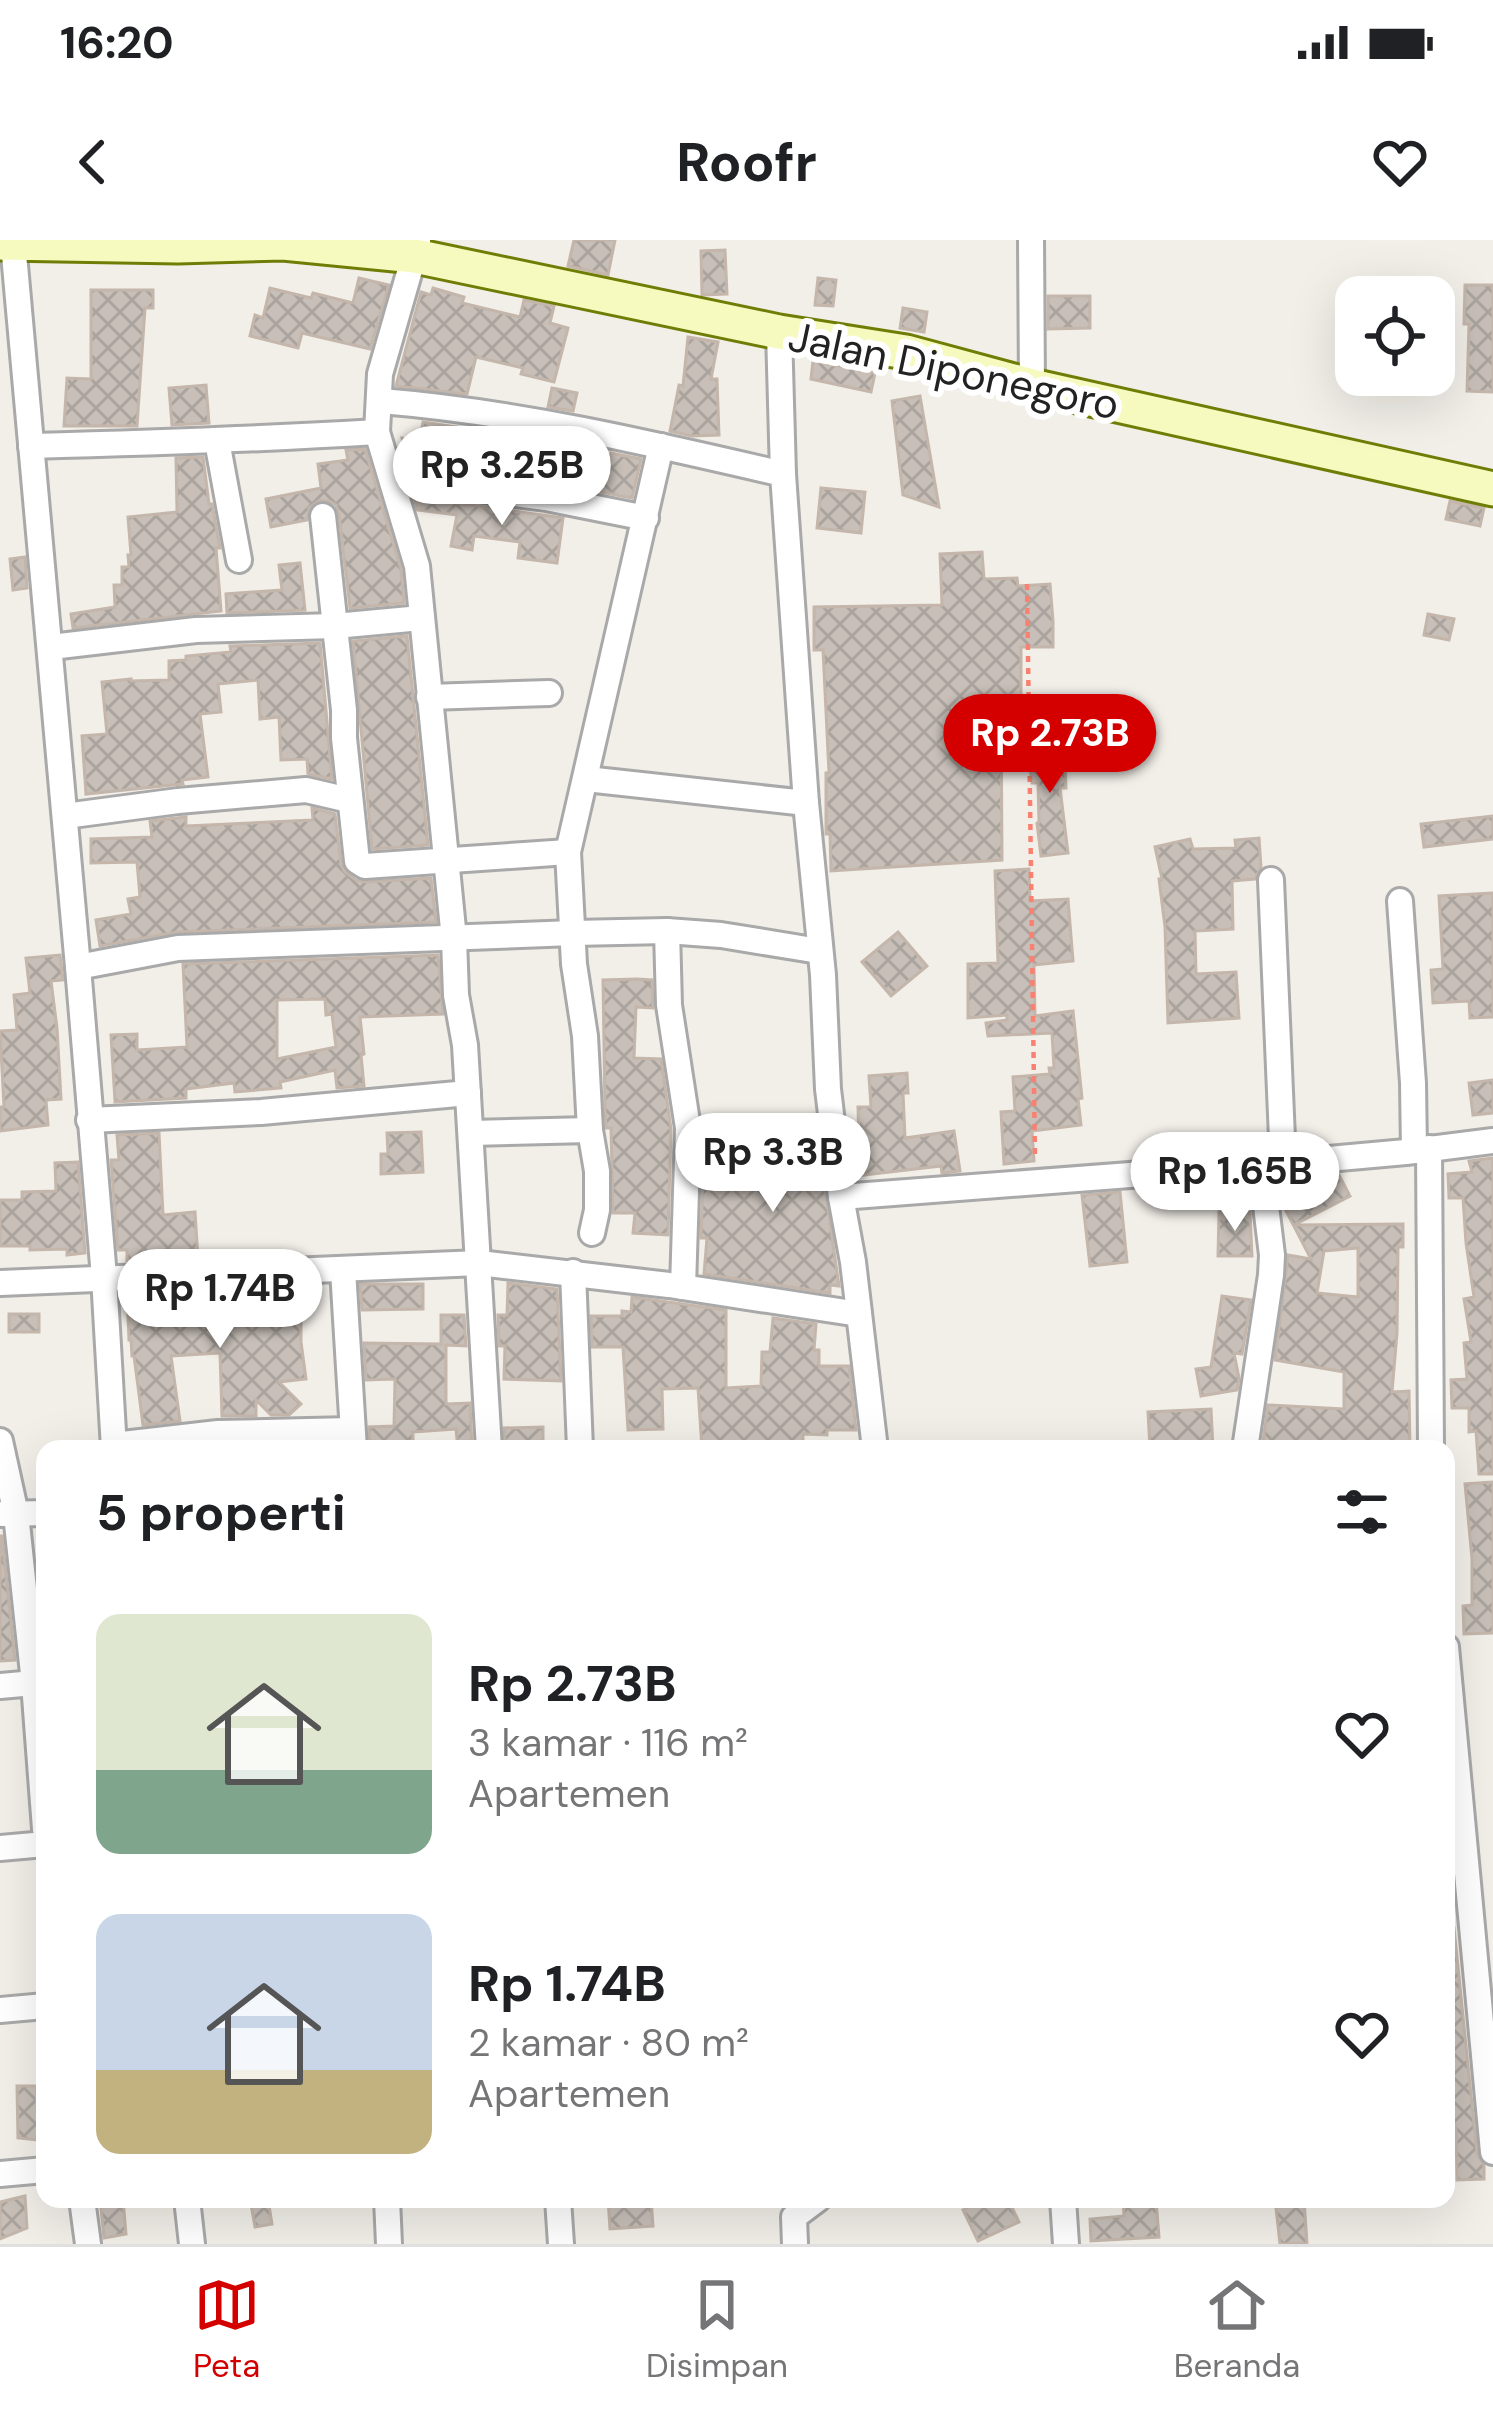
<!DOCTYPE html>
<html lang="id">
<head>
<meta charset="utf-8">
<style>
  :root { --surface:#fff; --page:#f6f6f6; --text:#202124; --muted:#757577; --line:#e0e0e0; --accent:#d40000 }
  body { margin:0; font-family:"DM Sans",sans-serif; background:var(--page); color:var(--text); height:100vh; display:flex; flex-direction:column; font-size:45px; white-space:nowrap }
  * { box-sizing:border-box; margin:0 }
  p { font-size:39px; color:var(--muted) }
  .icon { flex:none; width:66px; height:66px; fill:none; stroke:currentColor; stroke-width:2; stroke-linecap:round; stroke-linejoin:round }
  .map { position:relative; flex:1; overflow:hidden }
  .sheet { position:absolute; left:36px; top:1200px; width:1419px; height:768px; display:flex; flex-direction:column; background:var(--surface); border-radius:24px; box-shadow:0 12px 48px #0002 }
  .sheet>* { flex:none }
  .tools { position:absolute; left:1335px; top:36px; display:grid; gap:24px }
  .tools a { display:grid; place-items:center; width:120px; height:120px; border-radius:24px; background:var(--surface); box-shadow:0 12px 48px #0002; font-size:60px }
  .price { position:absolute; translate:-50% -102px; padding:0 27px; border-radius:42px; background:#fff; color:#222; font-size:39px; line-height:78px; filter:drop-shadow(0 3px 6px #0008) }
  .price::after { content:''; position:absolute; left:50%; top:72px; width:36px; height:27px; margin-left:-18px; background:inherit; clip-path:polygon(0 0,100% 0,50% 100%) }
  .price.current { background:var(--accent); color:#fff }
  ul { padding:0; list-style:none }
  li { display:flex; align-items:center; gap:36px; height:300px; padding:0 60px }
  li span { display:grid; place-items:center; flex:none; width:336px; height:240px; border-radius:24px; color:#555 }
  li>.icon { margin-inline-start:auto }
  span .icon { width:144px; height:144px; fill:#fffc; stroke-width:1 }
  li b { font-size:51px }
  h2 { display:flex; justify-content:space-between; align-items:center; height:144px; padding:0 60px; font-size:51px }
  .status { display:flex; justify-content:space-between; align-items:center; height:84px; padding:0 60px; background:var(--surface); direction:ltr }
  .status svg { height:33px; fill:currentColor }
  header { display:flex; justify-content:space-between; align-items:center; height:156px; padding:0 60px; background:var(--surface); font-size:54px; font-weight:700 }
  .tab-bar { display:flex; justify-content:space-around; align-items:center; height:168px; border-top:3px solid var(--line); background:var(--surface); font-size:33px; color:var(--muted) }
  .tab-bar a { display:grid; justify-items:center; gap:6px }
  .tab-bar .current { color:var(--accent) }
  .map>svg:first-child { display:block }
</style>
</head>
<body>
<div class="status"><b>16:20</b><svg viewBox="0 0 49 12"><path d="M0 12V9h3v3zM5 12V6h3v6zM10 12V3h3v9zM15 12V0h3v12zM26 1h20v11H26zM47 4h2v5h-2z"/></svg></div>
<header><svg class="icon" aria-label="back" viewBox="0 0 24 24"><path d="M15 5l-7 7 7 7"/></svg>Roofr<svg class="icon" aria-label="heart" viewBox="0 0 24 24"><path d="M12 20l-8-8c-3-5 5-10 8-4 3-6 11-1 8 4z"/></svg></header>
<div class="map">
<svg width="1493" height="2004" viewBox="0 0 1493 2004">
  <defs>
    <pattern id="building-cross-hatch" width="8" height="8" patternUnits="userSpaceOnUse" patternTransform="scale(3)"><rect width="8" height="8" fill="#c7bfb8"/><path d="M0 0l8 8M0 8l8-8" fill="none" stroke="#aba49e"/></pattern>
  </defs>
  <rect width="100%" height="100%" fill="#f2efe9"/>
  <!-- building -->
  <g fill="url(#building-cross-hatch)" stroke="#c4b6ab" stroke-width="3" fill-rule="evenodd">
    <path d="M 574,0 L 615,0 L 608,35 L 568,26 Z"/>
    <path d="M 725,10 L 727,54 L 702,55 L 701,11 Z"/>
    <path d="M 359,38 L 389,45 L 370,109 L 302,93 L 298,108 L 250,96 L 255,75 L 263,78 L 270,48 L 311,58 L 313,53 L 353,63 Z"/>
    <path d="M 818,38 L 836,40 L 833,66 L 815,65 Z"/>
    <path d="M 1465,45 L 1493,45 L 1493,152 L 1467,151 L 1469,84 L 1464,84 Z"/>
    <path d="M 433,48 L 464,57 L 462,63 L 520,77 L 524,60 L 554,66 L 550,83 L 568,88 L 554,142 L 521,134 L 523,128 L 476,117 L 467,154 L 396,146 L 421,52 L 431,55 Z"/>
    <path d="M 91,50 L 153,50 L 153,68 L 145,68 L 137,186 L 64,186 L 67,138 L 91,139 Z"/>
    <path d="M 1048,56 L 1090,56 L 1090,88 L 1048,89 Z"/>
    <path d="M 903,68 L 927,72 L 924,92 L 900,88 Z"/>
    <path d="M 688,97 L 718,102 L 711,139 L 717,139 L 719,195 L 692,196 L 670,191 L 679,145 L 683,146 Z"/>
    <path d="M 813,121 L 875,133 L 871,152 L 811,139 Z"/>
    <path d="M 206,145 L 209,183 L 172,185 L 169,148 Z"/>
    <path d="M 552,148 L 577,153 L 573,171 L 548,167 Z"/>
    <path d="M 920,156 L 939,267 L 903,255 L 892,161 Z"/>
    <path d="M 423,182 L 568,204 L 565,223 L 608,229 L 611,213 L 641,219 L 632,258 L 548,242 L 408,223 L 402,198 L 420,201 Z"/>
    <path d="M 365,209 L 401,329 L 404,363 L 350,368 L 339,274 L 336,265 L 329,261 L 320,260 L 309,268 L 307,280 L 271,287 L 266,259 L 321,248 L 318,224 L 348,220 L 346,210 Z"/>
    <path d="M 203,217 L 209,264 L 212,264 L 220,308 L 216,308 L 221,371 L 73,388 L 71,374 L 115,367 L 114,345 L 122,345 L 122,327 L 129,327 L 128,315 L 131,315 L 128,277 L 177,272 L 176,218 Z"/>
    <path d="M 821,248 L 865,252 L 861,293 L 817,288 Z"/>
    <path d="M 414,257 L 563,278 L 557,323 L 518,318 L 520,302 L 474,296 L 472,310 L 451,306 L 457,275 L 417,270 Z"/>
    <path d="M 1450,261 L 1484,268 L 1480,286 L 1446,279 Z"/>
    <path d="M 982,312 L 984,339 L 1017,338 L 1018,346 L 1050,344 L 1053,381 L 1053,407 L 1021,407 L 1021,462 L 1001,464 L 1002,620 L 831,631 L 830,594 L 826,594 L 826,533 L 829,533 L 823,410 L 814,410 L 814,367 L 942,365 L 940,314 Z"/>
    <path d="M 25,317 L 27,348 L 13,350 L 10,319 Z"/>
    <path d="M 300,323 L 305,370 L 227,373 L 226,354 L 282,350 L 279,325 Z"/>
    <path d="M 1428,374 L 1454,379 L 1449,400 L 1424,395 Z"/>
    <path d="M 407,396 L 428,605 L 372,609 L 353,401 Z"/>
    <path d="M 320,403 L 332,539 L 308,534 L 307,519 L 281,520 L 279,477 L 260,479 L 258,440 L 218,444 L 221,472 L 200,474 L 208,537 L 182,540 L 183,544 L 86,554 L 82,496 L 107,494 L 102,442 L 131,439 L 131,441 L 169,440 L 169,421 L 186,420 L 186,416 L 231,412 L 230,406 Z"/>
    <path d="M 1064,504 L 1066,548 L 1060,548 L 1068,613 L 1041,616 L 1037,583 L 1039,582 L 1038,543 L 1032,543 L 1027,505 Z"/>
    <path d="M 312,568 L 335,574 L 341,624 L 344,631 L 356,640 L 366,642 L 431,638 L 436,682 L 177,692 L 100,706 L 96,680 L 131,674 L 128,659 L 140,657 L 137,622 L 91,623 L 91,599 L 152,597 L 150,581 L 186,577 L 186,586 L 313,580 Z"/>
    <path d="M 1493,576 L 1493,599 L 1424,607 L 1421,584 Z"/>
    <path d="M 1259,598 L 1261,627 L 1255,639 L 1232,641 L 1233,689 L 1195,691 L 1196,734 L 1236,732 L 1239,778 L 1168,783 L 1165,687 L 1159,639 L 1162,639 L 1155,607 L 1190,599 L 1193,609 L 1236,608 L 1235,600 Z"/>
    <path d="M 1029,629 L 1030,661 L 1068,659 L 1073,721 L 1034,725 L 1035,776 L 1073,771 L 1082,858 L 1078,859 L 1081,885 L 1032,891 L 1034,921 L 1004,924 L 1001,872 L 1015,871 L 1013,837 L 1050,834 L 1049,828 L 1054,828 L 1052,793 L 988,796 L 986,783 L 1007,780 L 1007,775 L 968,778 L 968,724 L 998,723 L 995,631 Z"/>
    <path d="M 1493,653 L 1493,777 L 1470,778 L 1469,761 L 1433,763 L 1431,730 L 1443,729 L 1439,656 Z"/>
    <path d="M 898,692 L 927,726 L 891,756 L 862,722 Z"/>
    <path d="M 60,715 L 63,740 L 51,741 L 57,788 L 61,859 L 46,860 L 48,885 L 0,891 L 0,867 L 4,867 L 0,791 L 17,790 L 14,755 L 30,753 L 26,718 Z"/>
    <path d="M 438,715 L 443,774 L 360,777 L 364,814 L 361,815 L 364,846 L 337,848 L 335,830 L 280,842 L 281,848 L 235,852 L 234,843 L 186,849 L 186,858 L 115,862 L 111,795 L 137,794 L 137,810 L 187,807 L 183,724 ZM 325,759 L 326,775 L 332,774 L 336,807 L 277,819 L 277,760 Z"/>
    <path d="M 637,739 L 652,740 L 653,768 L 636,767 L 634,818 L 661,819 L 671,889 L 668,995 L 633,993 L 635,973 L 613,973 L 611,888 L 606,888 L 605,869 L 603,740 Z"/>
    <path d="M 907,833 L 908,853 L 903,853 L 905,898 L 954,891 L 960,931 L 942,933 L 941,926 L 855,936 L 852,910 L 858,911 L 859,905 L 858,867 L 871,867 L 869,836 Z"/>
    <path d="M 1493,840 L 1493,873 L 1473,875 L 1469,843 Z"/>
    <path d="M 785,876 L 815,877 L 839,1046 L 830,1045 L 830,1053 L 704,1034 L 707,998 L 701,998 L 703,934 L 742,938 L 746,901 L 785,906 Z"/>
    <path d="M 421,892 L 423,932 L 381,934 L 381,914 L 388,914 L 387,893 Z"/>
    <path d="M 159,893 L 163,975 L 195,972 L 198,1018 L 127,1021 L 127,1010 L 118,1010 L 111,920 L 119,920 L 117,895 Z"/>
    <path d="M 1493,918 L 1493,1234 L 1479,1234 L 1476,1191 L 1469,1192 L 1469,1168 L 1452,1168 L 1451,1140 L 1467,1139 L 1464,1103 L 1471,1102 L 1464,1059 L 1474,1057 L 1466,1003 L 1463,958 L 1449,958 L 1448,934 L 1472,932 L 1469,921 Z"/>
    <path d="M 78,922 L 85,1013 L 67,1015 L 67,1009 L 30,1010 L 30,1006 L 0,1006 L 0,960 L 22,960 L 22,952 L 56,951 L 55,923 Z"/>
    <path d="M 1339,935 L 1350,956 L 1294,985 L 1403,984 L 1403,1007 L 1398,1007 L 1397,1093 L 1392,1152 L 1409,1151 L 1410,1209 L 1262,1209 L 1268,1165 L 1344,1169 L 1344,1132 L 1275,1120 L 1288,1015 L 1311,1019 L 1283,965 L 1282,959 L 1326,936 ZM 1358,1008 L 1358,1057 L 1317,1053 L 1324,1011 Z"/>
    <path d="M 1120,952 L 1127,1022 L 1090,1026 L 1082,955 Z"/>
    <path d="M 1219,972 L 1250,972 L 1252,1016 L 1218,1016 Z"/>
    <path d="M 508,1043 L 557,1049 L 561,1141 L 504,1139 L 505,1106 L 499,1106 L 498,1075 L 507,1075 Z"/>
    <path d="M 360,1044 L 423,1044 L 423,1069 L 362,1070 Z"/>
    <path d="M 311,1047 L 312,1071 L 301,1071 L 301,1102 L 306,1139 L 279,1142 L 301,1164 L 289,1175 L 271,1175 L 256,1160 L 256,1176 L 222,1176 L 220,1113 L 171,1116 L 180,1181 L 143,1185 L 134,1116 L 132,1116 L 131,1100 L 129,1100 L 128,1075 L 141,1074 L 140,1058 L 164,1057 L 164,1053 L 209,1051 L 210,1072 L 272,1068 L 271,1048 Z"/>
    <path d="M 1222,1056 L 1251,1060 L 1242,1114 L 1234,1113 L 1239,1138 L 1237,1150 L 1201,1156 L 1196,1129 L 1211,1127 Z"/>
    <path d="M 632,1057 L 726,1070 L 726,1148 L 761,1146 L 762,1112 L 770,1112 L 773,1078 L 816,1084 L 814,1110 L 819,1110 L 819,1126 L 849,1126 L 856,1190 L 827,1190 L 827,1195 L 803,1194 L 803,1209 L 702,1209 L 698,1148 L 662,1149 L 663,1189 L 628,1190 L 623,1107 L 592,1107 L 591,1076 L 622,1076 L 622,1071 L 631,1072 Z"/>
    <rect x="9" y="1074" width="30" height="18"/>
    <path d="M 441,1075 L 464,1075 L 466,1106 L 446,1105 L 446,1164 L 470,1163 L 472,1209 L 458,1209 L 456,1189 L 413,1192 L 413,1209 L 370,1209 L 369,1187 L 394,1186 L 395,1139 L 366,1140 L 364,1103 L 441,1104 Z"/>
    <path d="M 1211,1169 L 1213,1209 L 1150,1209 L 1148,1172 Z"/>
    <path d="M 543,1187 L 543,1209 L 505,1209 L 504,1188 Z"/>
    <path d="M 1493,1242 L 1493,1393 L 1464,1394 L 1463,1366 L 1472,1365 L 1472,1319 L 1465,1244 Z"/>
    <path d="M 0,1296 L 2,1296 L 15,1420 L 0,1421 Z"/>
    <path d="M 1454,1688 L 1477,1914 L 1484,1925 L 1484,1939 L 1457,1940 L 1456,1886 L 1446,1886 L 1446,1689 Z"/>
    <path d="M 17,1846 L 36,1846 L 39,1900 L 18,1898 Z"/>
    <path d="M 25,1956 L 27,1988 L 0,1999 L 0,1962 Z"/>
    <path d="M 100,1959 L 123,1959 L 126,1994 L 104,1998 Z"/>
    <path d="M 250,1959 L 268,1959 L 272,1984 L 255,1987 Z"/>
    <path d="M 608,1959 L 651,1959 L 653,1986 L 610,1989 Z"/>
    <path d="M 985,1959 L 1008,1959 L 1019,1982 L 978,2001 L 963,1970 Z"/>
    <path d="M 1123,1959 L 1156,1959 L 1159,1997 L 1091,2001 L 1090,1979 L 1124,1976 Z"/>
    <path d="M 1275,1959 L 1304,1959 L 1307,2004 L 1280,2004 Z"/>
  </g>
  <g fill="none" stroke-linecap="round" stroke-linejoin="round">
    <defs>
      <g id="street">
        <path d="M 1031,0 L 1032,146"/>
        <path d="M 418,2 L 380,134 L 377,192 L 417,326 L 454,699 L 456,755 L 465,805 L 489,1209"/>
        <path d="M 13,3 L 78,727 L 104,1037 L 114,1209"/>
        <path d="M 779,92 L 783,234 L 806,563 L 823,735 L 828,849 L 841,957 L 853,1022 L 875,1209"/>
        <path d="M 381,161 C 517,172 650,203 783,234"/>
        <path d="M 217,201 L 239,320"/>
        <path d="M 31,206 C 147,203 262,199 377,192"/>
        <path d="M 393,238 L 546,258 L 646,278"/>
        <path d="M 323,276 L 344,470 L 344,498 L 357,621 L 365,626 L 568,612"/>
        <path d="M 51,407 L 196,390 L 335,386 L 421,378"/>
        <path d="M 429,457 L 549,453"/>
        <path d="M 586,539 L 806,563"/>
        <path d="M 65,576 L 178,561 L 306,550 L 349,560"/>
        <path d="M 1271,640 L 1283,922"/>
        <path d="M 1400,661 L 1413,843 L 1414,911"/>
        <path d="M 667,691 L 669,765 L 688,888 L 683,1047"/>
        <path d="M 78,727 L 178,708 L 573,693 L 667,691 L 721,695 L 819,711"/>
        <path d="M 89,880 L 261,872 L 468,853"/>
        <path d="M 471,893 L 590,890"/>
        <path d="M 1429,908 L 1431,1209"/>
        <path d="M 841,957 L 1261,925 L 1406,912 L 1493,901"/>
        <path d="M 592,993 L 597,970 L 597,931 L 590,890 L 585,796 L 574,724 L 568,612 L 661,206"/>
        <path d="M 343,1030 L 354,1209"/>
        <path d="M 573,1032 L 580,1209"/>
        <path d="M 0,1043 L 479,1023 L 669,1045 L 859,1074"/>
        <path d="M 0,1201 L 16,1274 L 34,1443 L 45,1589"/>
        <path d="M 114,1205 L 218,1193 L 352,1190"/>
        <path d="M 1245,1209 L 1271,1035 L 1272,1015 L 1261,925"/>
        <path d="M 2,1274 L 45,1273"/>
        <path d="M 1446,1407 L 1493,1912"/>
        <path d="M 0,1446 L 45,1442"/>
        <path d="M 0,1608 L 45,1604"/>
        <path d="M 0,1770 L 45,1766"/>
        <path d="M 0,1934 L 45,1930"/>
        <path d="M 82,1959 L 88,2004"/>
        <path d="M 187,1959 L 192,2004"/>
        <path d="M 387,1959 L 389,2004"/>
        <path d="M 558,1959 L 561,2004"/>
        <path d="M 1063,1959 L 1066,2004"/>
        <path d="M 795,2004 L 794,1977 L 818,1959"/>
      </g>
      <path id="secondary" d="M 0,3 L 178,6 L 283,3 L 415,16 L 779,92 L 906,112 L 1032,146 L 1493,249"/>
    </defs>
    <!-- street casing -->
    <use href="#street" stroke="#a9a9a9" stroke-width="30"/>
    <!-- secondary casing -->
    <use href="#secondary" stroke="#707d05" stroke-width="39"/>
    <!-- path -->
    <path stroke="#fa8072" stroke-width="4.5" stroke-dasharray="6 6" stroke-linecap="butt" d="M 1027,344 L 1035,919"/>
    <!-- street -->
    <use href="#street" stroke="#fff" stroke-width="24"/>
    <!-- secondary -->
    <use href="#secondary" stroke="#f7fabf" stroke-width="33"/>
  </g>
  <g text-anchor="middle" stroke-width="12" stroke-linejoin="round" paint-order="stroke">
    <!-- street labels -->
    <g font-size="42" fill="#222" stroke="#fff">
      <text transform="translate(954 130) rotate(12)" y="15">Jalan Diponegoro</text>
    </g>
  </g>
</svg>
<div class="tools">
<a><svg class="icon" aria-label="locate" viewBox="0 0 24 24"><circle cx="12" cy="12" r="6"/><path d="M12 2v4M12 18v4M2 12h4M18 12h4"/></svg></a>
</div>
<b class="price" style="left:502px;top:288px">Rp 3.25B</b>
<b class="price current" style="left:1050px;top:556px">Rp 2.73B</b>
<b class="price" style="left:773px;top:975px">Rp 3.3B</b>
<b class="price" style="left:1235px;top:994px">Rp 1.65B</b>
<b class="price" style="left:220px;top:1111px">Rp 1.74B</b>
<section class="sheet">
<h2>5 properti<svg class="icon" aria-label="filters" viewBox="0 0 24 24"><path d="M4 7h16M4 17h16"/><circle cx="9" cy="7" r="2"/><circle cx="15" cy="17" r="2"/></svg></h2>
<ul>
<li><span style="background:linear-gradient(#dfe7d0 65%,#7fa58c 0)"><svg class="icon" aria-label="home" viewBox="0 0 24 24"><path d="M3 11l9-7 9 7M6 9v11h12V9"/></svg></span><div><b>Rp 2.73B</b><p>3 kamar · 116 m²</p><p>Apartemen</p></div><svg class="icon" aria-label="heart" viewBox="0 0 24 24"><path d="M12 20l-8-8c-3-5 5-10 8-4 3-6 11-1 8 4z"/></svg></li>
<li><span style="background:linear-gradient(#c9d6e8 65%,#c2b280 0)"><svg class="icon" aria-label="home" viewBox="0 0 24 24"><path d="M3 11l9-7 9 7M6 9v11h12V9"/></svg></span><div><b>Rp 1.74B</b><p>2 kamar · 80 m²</p><p>Apartemen</p></div><svg class="icon" aria-label="heart" viewBox="0 0 24 24"><path d="M12 20l-8-8c-3-5 5-10 8-4 3-6 11-1 8 4z"/></svg></li>
</ul>
</section>
</div>
<nav class="tab-bar">
<a class="current"><svg class="icon" aria-label="map" viewBox="0 0 24 24"><path d="M3 6l6-2 6 2 6-2v14l-6 2-6-2-6 2zM9 4v14M15 6v14"/></svg>Peta</a>
<a><svg class="icon" aria-label="saved" viewBox="0 0 24 24"><path d="M7 4h10v16l-5-4-5 4z"/></svg>Disimpan</a>
<a><svg class="icon" aria-label="home" viewBox="0 0 24 24"><path d="M3 11l9-7 9 7M6 9v11h12V9"/></svg>Beranda</a>
</nav>
</body>
</html>
